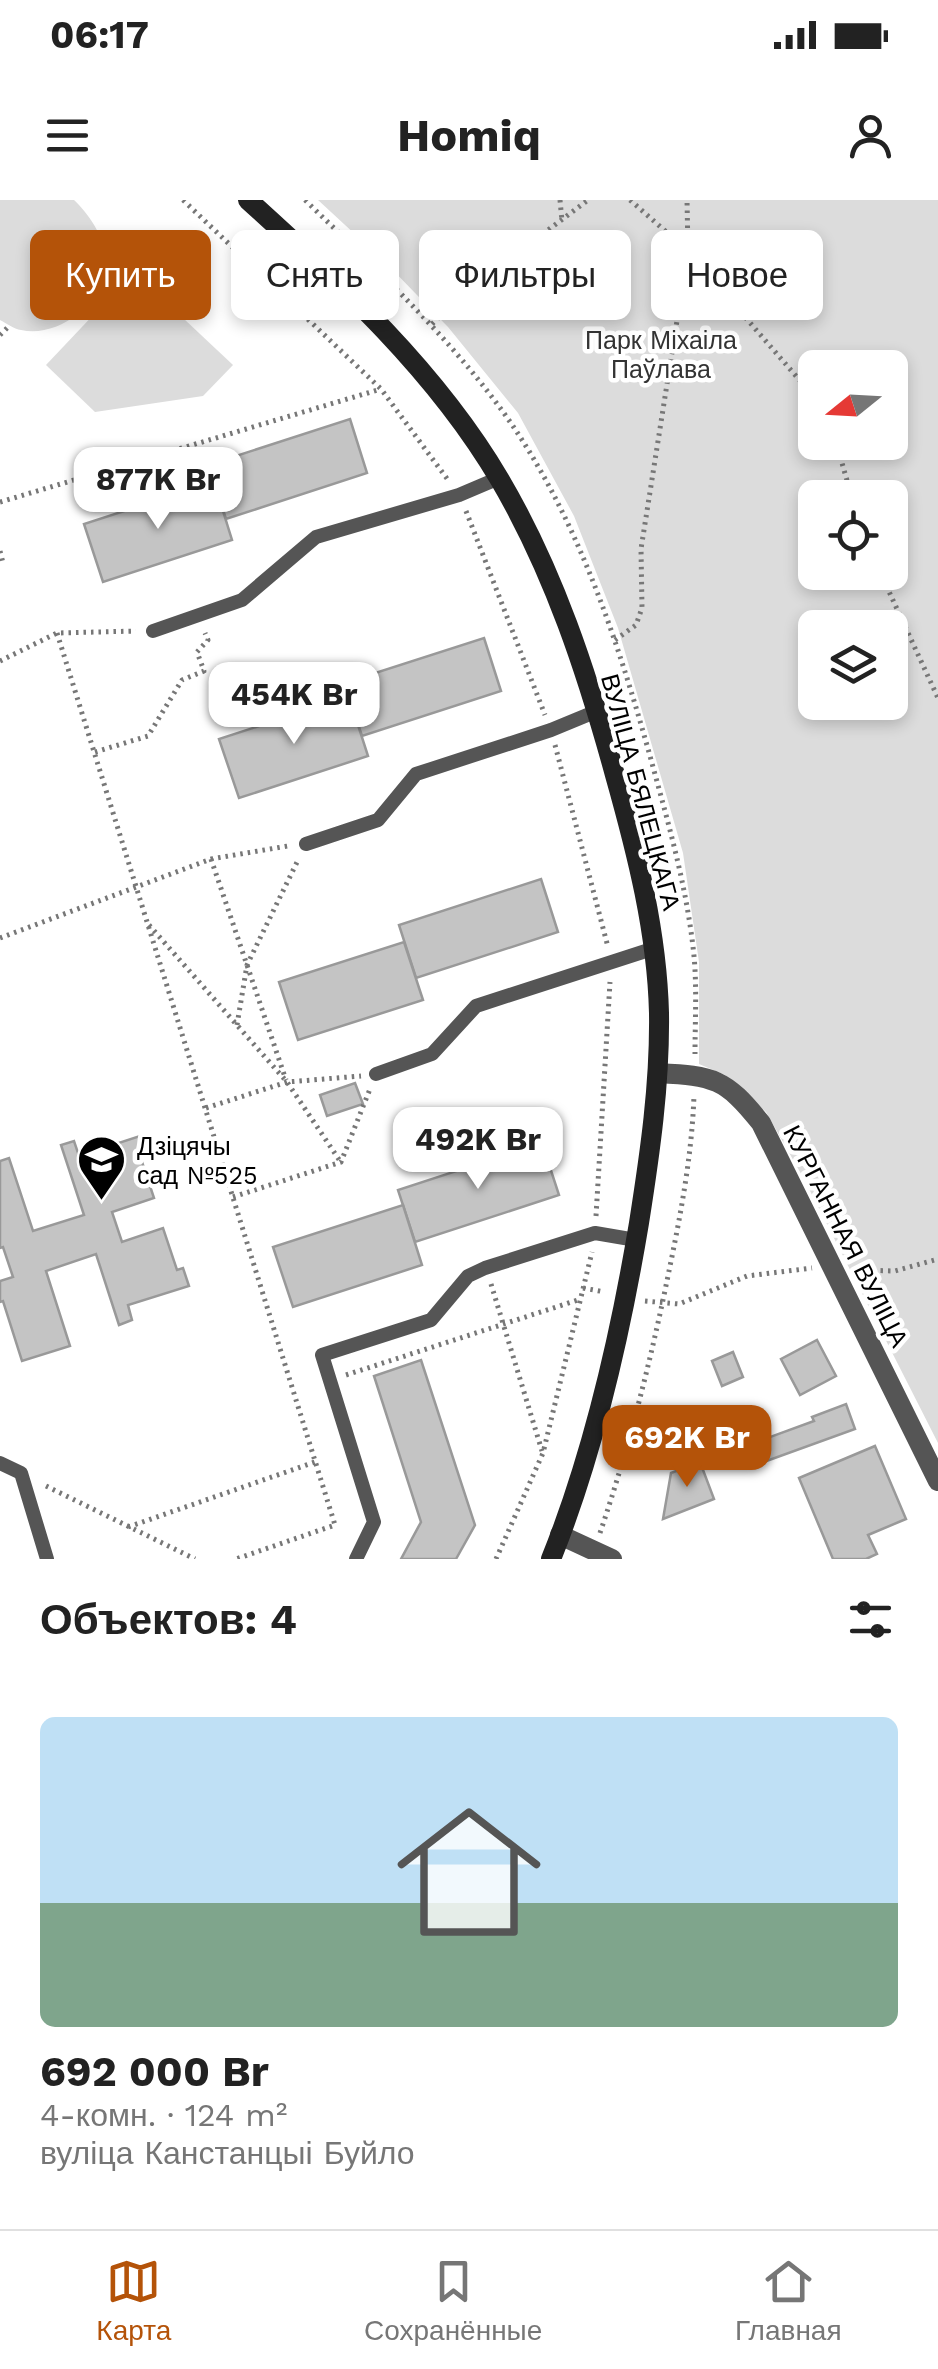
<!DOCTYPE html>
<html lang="ru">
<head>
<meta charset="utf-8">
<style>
  :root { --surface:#fff; --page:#f6f6f6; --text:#222; --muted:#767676; --line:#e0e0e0; --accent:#b45309 }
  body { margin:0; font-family:"Work Sans",sans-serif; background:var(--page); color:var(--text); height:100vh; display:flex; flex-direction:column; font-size:38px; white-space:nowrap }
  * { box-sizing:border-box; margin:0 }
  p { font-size:32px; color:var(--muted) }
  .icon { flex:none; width:55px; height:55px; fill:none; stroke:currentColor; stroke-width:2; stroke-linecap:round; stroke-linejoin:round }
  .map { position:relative; height:1359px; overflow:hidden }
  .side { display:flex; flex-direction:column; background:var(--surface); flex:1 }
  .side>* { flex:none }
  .banner { position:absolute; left:30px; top:30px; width:880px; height:90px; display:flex; gap:20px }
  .needle { width:65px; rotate:252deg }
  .buttons { position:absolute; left:798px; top:150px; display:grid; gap:20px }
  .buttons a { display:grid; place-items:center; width:110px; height:110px; border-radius:15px; background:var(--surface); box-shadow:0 5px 15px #0003; font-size:50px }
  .price { position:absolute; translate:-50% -85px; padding:0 22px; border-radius:20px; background:#fff; color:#222; font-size:32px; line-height:65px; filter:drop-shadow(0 2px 5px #0008) }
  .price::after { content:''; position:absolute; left:50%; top:60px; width:30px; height:22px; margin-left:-15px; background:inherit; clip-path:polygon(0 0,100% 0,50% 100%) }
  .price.active { background:var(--accent); color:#fff }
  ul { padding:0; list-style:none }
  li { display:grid; align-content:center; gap:20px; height:530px; padding:0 40px }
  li+li { border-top:2px solid var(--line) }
  li span { display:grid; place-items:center; height:310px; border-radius:15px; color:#555 }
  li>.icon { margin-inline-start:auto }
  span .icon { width:180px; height:180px; fill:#fffc; stroke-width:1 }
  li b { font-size:42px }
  h2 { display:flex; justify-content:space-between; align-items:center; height:120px; padding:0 40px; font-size:42px }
  .pill { padding:0 35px; border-radius:15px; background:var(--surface); box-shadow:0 5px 15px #0003; font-size:35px; line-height:90px }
  .pill.active { background:var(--accent); color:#fff }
  .status { display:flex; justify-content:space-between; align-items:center; height:70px; padding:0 50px; background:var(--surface); direction:ltr }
  .status svg { height:28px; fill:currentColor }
  header { display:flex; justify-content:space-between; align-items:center; height:130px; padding:0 40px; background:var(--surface); font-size:45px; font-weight:700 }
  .dock { display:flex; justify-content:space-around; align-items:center; height:140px; border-top:2px solid var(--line); background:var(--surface); font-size:28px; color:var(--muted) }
  .dock a { display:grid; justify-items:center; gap:5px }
  .dock .active { color:var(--accent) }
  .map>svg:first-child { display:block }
</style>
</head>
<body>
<div class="status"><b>06:17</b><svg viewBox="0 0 49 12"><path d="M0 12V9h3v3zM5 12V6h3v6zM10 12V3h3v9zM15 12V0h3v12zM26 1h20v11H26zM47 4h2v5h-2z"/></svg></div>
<header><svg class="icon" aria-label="menu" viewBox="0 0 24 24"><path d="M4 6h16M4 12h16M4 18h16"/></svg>Homiq<svg class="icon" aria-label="person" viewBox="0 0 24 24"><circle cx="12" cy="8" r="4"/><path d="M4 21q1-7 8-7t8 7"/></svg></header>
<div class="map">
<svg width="938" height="1359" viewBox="0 0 938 1359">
  <rect width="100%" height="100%" fill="#fff"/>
  <!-- green -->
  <g fill="#dcdcdc" fill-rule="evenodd">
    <path d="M 0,0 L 74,0 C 92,17 112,48 105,75 C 96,108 55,138 21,130 C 14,129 6,123 0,120 Z"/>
    <path d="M 318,0 L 938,0 L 938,1243 L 804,979 L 766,912 L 725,875 L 699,864 L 699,762 L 683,653 L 618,428 L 574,316 L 518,213 L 448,127 L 385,62 ZM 815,168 L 890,168 L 890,242 L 815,242 ZM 815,298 L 890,298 L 890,372 L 815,372 ZM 815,428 L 890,428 L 890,502 L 815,502 Z"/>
    <path d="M 134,72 L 233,165 L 203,196 L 95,212 L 46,165 Z"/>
  </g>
  <!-- building -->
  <g fill="#c4c4c4" stroke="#999" stroke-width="2.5">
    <path d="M 350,219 L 367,273 L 226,319 L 208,265 Z"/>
    <path d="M 214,282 L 232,340 L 103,382 L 84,324 Z"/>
    <path d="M 484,438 L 501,491 L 362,536 L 344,483 Z"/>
    <path d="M 349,497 L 368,556 L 239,598 L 219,539 Z"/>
    <path d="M 541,679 L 558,732 L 416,778 L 399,725 Z"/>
    <path d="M 404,742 L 423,800 L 298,840 L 279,782 Z"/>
    <path d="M 355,883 L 363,904 L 327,916 L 320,895 Z"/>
    <path d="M 143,935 L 149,953 L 140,956 L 154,998 L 112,1012 L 122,1042 L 163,1028 L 177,1070 L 183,1068 L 189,1086 L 128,1105 L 132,1120 L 119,1125 L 96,1054 L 46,1071 L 70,1146 L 22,1161 L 3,1101 L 0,1102 L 0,1081 L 13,1077 L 3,1047 L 0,1048 L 0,961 L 9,958 L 33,1031 L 84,1015 L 61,945 L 74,941 L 79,956 Z"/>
    <path d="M 542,943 L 559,995 L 415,1042 L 398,990 Z"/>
    <path d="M 403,1005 L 422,1065 L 293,1107 L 273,1047 Z"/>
    <path d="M 817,1140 L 836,1176 L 800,1195 L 781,1159 Z"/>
    <path d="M 733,1152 L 743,1177 L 722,1186 L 712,1161 Z"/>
    <path d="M 421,1160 L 475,1325 L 456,1359 L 401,1359 L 421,1322 L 374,1176 Z"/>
    <path d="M 846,1204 L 855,1229 L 758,1264 L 751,1244 L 814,1221 L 812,1217 Z"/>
    <path d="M 875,1246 L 906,1319 L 868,1335 L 877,1354 L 866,1359 L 833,1359 L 799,1278 Z"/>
    <path d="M 700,1262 L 714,1299 L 663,1319 L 671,1273 Z"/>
  </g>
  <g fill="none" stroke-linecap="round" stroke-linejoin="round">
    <!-- path -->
    <g stroke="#777" stroke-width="5" stroke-dasharray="2.5 5" stroke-linecap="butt">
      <path d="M 183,0 L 381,189 L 448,280"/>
      <path d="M 305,0 C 376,69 448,135 506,216 C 577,317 617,438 650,556 C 668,622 687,687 694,756 C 697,788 695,822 695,854"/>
      <path d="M 560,0 L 562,21"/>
      <path d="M 630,0 L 688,51 L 815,198"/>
      <path d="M 432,124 L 463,94 L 588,0"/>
      <path d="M 0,135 L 10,125"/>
      <path d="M 836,242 L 852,298"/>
      <path d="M 0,302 L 381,189"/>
      <path d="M 466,311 L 545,515"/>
      <path d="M 0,351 L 3,363"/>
      <path d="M 880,372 L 938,498"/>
      <path d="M 57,433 L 335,1325 L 236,1359"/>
      <path d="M 615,440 L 636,425 L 642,408 L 641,349 L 688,51 L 687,0"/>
      <path d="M 0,461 L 57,433 L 136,431"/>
      <path d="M 555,545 L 608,747"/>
      <path d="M 95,552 L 148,536 L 182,480 L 204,471 L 197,452 L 208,440 L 205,433"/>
      <path d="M 211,659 L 286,880"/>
      <path d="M 149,725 L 287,882 L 340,961"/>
      <path d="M 0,738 L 211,659 L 288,646"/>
      <path d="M 237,825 L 247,765 L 298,660"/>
      <path d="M 206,908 L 287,882 L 361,876"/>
      <path d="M 233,997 L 341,962 L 370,889"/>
      <path d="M 596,1016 L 610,782"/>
      <path d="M 858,1070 L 895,1071 L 938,1059"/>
      <path d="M 491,1084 L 542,1251"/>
      <path d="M 583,1088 L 605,1092"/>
      <path d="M 645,1101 L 679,1104 L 747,1076 L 812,1068"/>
      <path d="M 346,1175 L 581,1099"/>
      <path d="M 46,1286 L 195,1359"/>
      <path d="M 128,1327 L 315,1262"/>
      <path d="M 600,1333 C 629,1247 651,1160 669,1071 C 681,1013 692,954 694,895"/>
      <path d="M 496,1359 L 543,1253 L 592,1052"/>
    </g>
    <!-- lane -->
    <g stroke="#555" stroke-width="14">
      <path d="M 153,431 L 242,400 L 316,337 L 459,295 L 499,278"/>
      <path d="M 306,644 L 378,620 L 416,574 L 551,530 L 597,511"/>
      <path d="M 376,874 L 432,854 L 476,806 L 655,748"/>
      <path d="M 0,1263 L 21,1273 L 47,1359"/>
      <path d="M 356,1359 L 374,1322 L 322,1155 L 431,1120 L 468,1076 L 485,1068 L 595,1033 L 636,1040"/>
    </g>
    <!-- street -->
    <g stroke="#555" stroke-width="20">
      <path d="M 658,873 C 714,876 725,878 761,923 L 938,1281"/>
      <path d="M 560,1335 L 612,1359"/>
    </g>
    <!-- secondary -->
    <path stroke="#222" stroke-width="20" d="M 248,0 C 341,84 436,171 500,280 C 554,372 587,473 615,575 C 637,653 657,732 659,813 C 660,884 650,953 639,1023 C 620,1137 594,1252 551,1359"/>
  </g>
  <!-- icons -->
  <defs>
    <symbol id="school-pin" viewBox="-11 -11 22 30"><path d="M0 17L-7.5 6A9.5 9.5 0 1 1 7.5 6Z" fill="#000" stroke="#fff"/><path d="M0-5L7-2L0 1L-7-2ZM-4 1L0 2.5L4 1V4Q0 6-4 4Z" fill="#fff"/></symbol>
  </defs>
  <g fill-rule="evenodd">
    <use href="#school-pin" x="74" y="932" width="55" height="75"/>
  </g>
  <g text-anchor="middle" stroke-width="9" stroke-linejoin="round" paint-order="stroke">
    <!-- park labels -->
    <g font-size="25" fill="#333" stroke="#fff">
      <text x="661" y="149">Парк Міхаіла<tspan x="661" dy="29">Паўлава</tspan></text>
    </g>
    <!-- street labels -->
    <g font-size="25" fill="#000" stroke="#fff">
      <text transform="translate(641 592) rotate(75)" y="9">ВУЛІЦА БЯЛЕЦКАГА</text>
      <text transform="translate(846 1036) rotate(63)" y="9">КУРГАННАЯ ВУЛІЦА</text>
    </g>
    <!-- poi labels -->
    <g font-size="25" fill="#000" stroke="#fff" text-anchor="start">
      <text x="137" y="955">Дзіцячы<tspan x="137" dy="29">сад №525</tspan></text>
    </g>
  </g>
</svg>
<div class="buttons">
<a><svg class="needle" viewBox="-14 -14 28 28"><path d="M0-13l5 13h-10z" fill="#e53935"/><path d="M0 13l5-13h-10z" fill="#767676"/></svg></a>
<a><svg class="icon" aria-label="locate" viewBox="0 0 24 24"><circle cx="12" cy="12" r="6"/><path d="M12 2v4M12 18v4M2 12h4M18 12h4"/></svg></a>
<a><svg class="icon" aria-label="layers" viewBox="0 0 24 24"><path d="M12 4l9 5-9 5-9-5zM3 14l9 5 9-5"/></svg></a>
</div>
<b class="price" style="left:158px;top:332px">877K Br</b>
<b class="price" style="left:294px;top:547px">454K Br</b>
<b class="price" style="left:478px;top:992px">492K Br</b>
<b class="price active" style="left:687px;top:1290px">692K Br</b>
<div class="banner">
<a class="pill active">Купить</a>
<a class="pill">Снять</a>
<a class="pill">Фильтры</a>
<a class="pill">Новое</a>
</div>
</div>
<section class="side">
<h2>Объектов: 4<svg class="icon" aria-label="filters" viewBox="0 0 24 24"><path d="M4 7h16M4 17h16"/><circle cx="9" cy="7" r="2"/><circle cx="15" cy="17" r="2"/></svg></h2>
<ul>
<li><span style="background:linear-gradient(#bfe0f5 60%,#7fa58c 0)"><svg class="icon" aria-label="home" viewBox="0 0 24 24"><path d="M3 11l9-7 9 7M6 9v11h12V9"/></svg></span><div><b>692 000 Br</b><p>4-комн. · 124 m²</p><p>вуліца Канстанцыі Буйло</p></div></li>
</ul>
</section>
<nav class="dock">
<a class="active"><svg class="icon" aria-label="map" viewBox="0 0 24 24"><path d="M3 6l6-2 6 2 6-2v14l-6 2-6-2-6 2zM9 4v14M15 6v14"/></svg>Карта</a>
<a><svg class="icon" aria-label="saved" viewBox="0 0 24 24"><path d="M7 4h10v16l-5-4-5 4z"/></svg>Сохранённые</a>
<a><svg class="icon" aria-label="home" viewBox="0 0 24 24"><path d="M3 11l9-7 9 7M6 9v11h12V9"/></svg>Главная</a>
</nav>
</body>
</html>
